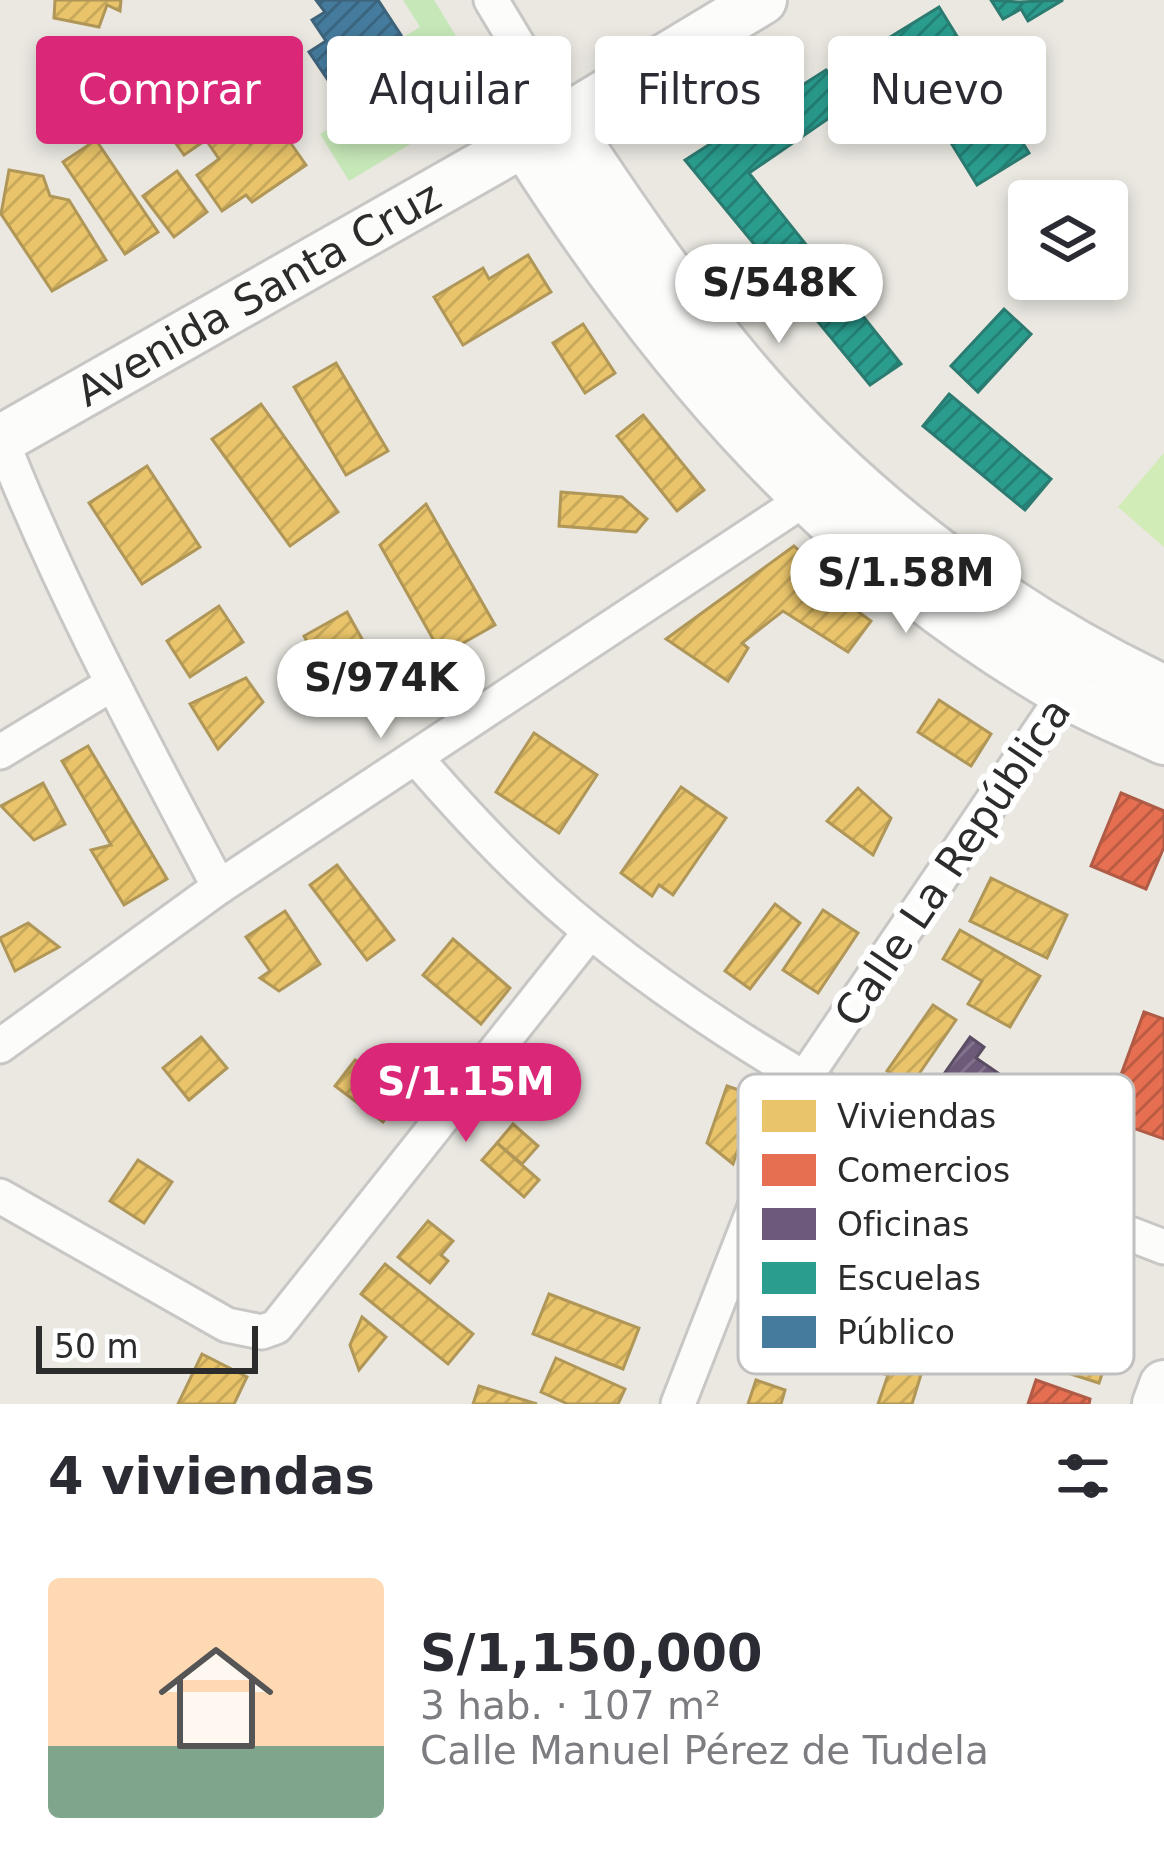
<!DOCTYPE html>
<html lang="es">
<head>
<meta charset="utf-8">
<style>
  :root { --surface:#fff; --page:#f2f2f3; --text:#2b2b33; --muted:#7c7c81; --line:#e1e1e2; --accent:#db2777 }
  body { margin:0; font-family:"DejaVu Sans",sans-serif; background:var(--page); color:var(--text); height:100vh; display:flex; flex-direction:column; font-size:45px; white-space:nowrap }
  * { box-sizing:border-box; margin:0 }
  p { font-size:39px; color:var(--muted) }
  .icon { flex:none; width:66px; height:66px; fill:none; stroke:currentColor; stroke-width:2; stroke-linecap:round; stroke-linejoin:round }
  .map { position:relative; height:1404px; overflow:hidden }
  .details { display:flex; flex-direction:column; background:var(--surface); flex:1 }
  .details>* { flex:none }
  .guide { position:absolute; left:36px; top:36px; width:1092px; height:108px; display:flex; gap:24px }
  .controls { position:absolute; left:1008px; top:180px; display:grid; gap:24px }
  .controls a { display:grid; place-items:center; width:120px; height:120px; border-radius:12px; background:var(--surface); box-shadow:0 6px 18px #0003; font-size:60px }
  .scale { position:absolute; left:36px; bottom:30px; width:222px; box-sizing:border-box; padding-left:12px; border:6px solid #2c2c2c; border-top:0; font-size:33px; line-height:42px; white-space:nowrap; color:#2c2c2c; -webkit-text-stroke:9px #fff; paint-order:stroke }
  .price { position:absolute; translate:-50% -102px; padding:0 27px; border-radius:42px; background:#fff; color:#222; font-size:39px; line-height:78px; filter:drop-shadow(0 3px 6px #0008) }
  .price::after { content:''; position:absolute; left:50%; top:72px; width:36px; height:27px; margin-left:-18px; background:inherit; clip-path:polygon(0 0,100% 0,50% 100%) }
  .price.active { background:var(--accent); color:#fff }
  ul { padding:0; list-style:none }
  li { display:flex; align-items:center; gap:36px; height:300px; padding:0 48px }
  li+li { border-top:3px solid var(--line) }
  li span { display:grid; place-items:center; flex:none; width:336px; height:240px; border-radius:12px; color:#555 }
  li>.icon { margin-inline-start:auto }
  span .icon { width:144px; height:144px; fill:#fffc; stroke-width:1 }
  li b { font-size:51px }
  h2 { display:flex; justify-content:space-between; align-items:center; height:144px; padding:0 48px; font-size:51px }
  .tag { padding:0 42px; border-radius:12px; background:var(--surface); box-shadow:0 6px 18px #0003; font-size:42px; line-height:108px }
  .tag.active { background:var(--accent); color:#fff }
  .map>svg:first-child { display:block }
</style>
</head>
<body>
<div class="map">
<svg width="1164" height="1404" viewBox="0 0 1164 1404">
  <defs>
    <pattern id="homes-hatch" width="6" height="6" patternUnits="userSpaceOnUse" patternTransform="scale(3)"><rect width="6" height="6" fill="#e9c46a"/><path d="M-1 1l2-2M0 6l6-6M5 7l2-2" fill="none" stroke="#c8a95c"/></pattern>
    <pattern id="shops-hatch" width="6" height="6" patternUnits="userSpaceOnUse" patternTransform="scale(3)"><rect width="6" height="6" fill="#e76f51"/><path d="M-1 1l2-2M0 6l6-6M5 7l2-2" fill="none" stroke="#bb5b43"/></pattern>
    <pattern id="offices-hatch" width="6" height="6" patternUnits="userSpaceOnUse" patternTransform="scale(3)"><rect width="6" height="6" fill="#6d597a"/><path d="M-1 1l2-2M0 6l6-6M5 7l2-2" fill="none" stroke="#82738c"/></pattern>
    <pattern id="schools-hatch" width="6" height="6" patternUnits="userSpaceOnUse" patternTransform="scale(3)"><rect width="6" height="6" fill="#2a9d8f"/><path d="M-1 1l2-2M0 6l6-6M5 7l2-2" fill="none" stroke="#248075"/></pattern>
    <pattern id="public-hatch" width="6" height="6" patternUnits="userSpaceOnUse" patternTransform="scale(3)"><rect width="6" height="6" fill="#457b9d"/><path d="M-1 1l2-2M0 6l6-6M5 7l2-2" fill="none" stroke="#3a6580"/></pattern>
  </defs>
  <rect width="100%" height="100%" fill="#eae8e1"/>
  <!-- grass -->
  <path fill="#c6e8b8" d="M 403,0 L 434,0 L 492,95 L 349,181 L 320,134 L 360,110 L 381,144 L 439,109 L 397,41 L 420,27 Z"/>
  <!-- pitch -->
  <path fill="#d1ecb6" d="M 1164,453 L 1164,547 L 1118,507 Z"/>
  <!-- homes -->
  <g fill="url(#homes-hatch)" stroke="#b09657" stroke-width="3">
    <path d="M 55,0 L 121,0 L 120,11 L 107,5 L 99,27 L 54,18 Z"/>
    <path d="M 220,100 L 250,144 L 278,125 L 306,165 L 252,202 L 246,195 L 222,211 L 197,175 L 219,159 L 206,140 L 184,155 L 170,135 Z"/>
    <path d="M 96,140 L 158,232 L 125,254 L 63,162 Z"/>
    <path d="M 9,170 L 43,176 L 50,196 L 69,200 L 106,260 L 52,291 L 1,214 Z"/>
    <path d="M 177,171 L 207,212 L 174,237 L 143,196 Z"/>
    <path d="M 528,255 L 551,292 L 463,345 L 434,297 L 483,268 L 489,279 Z"/>
    <path d="M 583,324 L 615,373 L 585,393 L 553,343 Z"/>
    <path d="M 336,363 L 388,451 L 346,475 L 294,387 Z"/>
    <path d="M 261,404 L 338,512 L 290,546 L 212,439 Z"/>
    <path d="M 643,415 L 704,490 L 677,511 L 617,436 Z"/>
    <path d="M 147,466 L 200,547 L 142,584 L 89,503 Z"/>
    <path d="M 561,492 L 622,497 L 647,519 L 636,532 L 559,526 Z"/>
    <path d="M 426,504 L 495,625 L 442,655 L 380,545 Z"/>
    <path d="M 794,546 L 822,572 L 816,581 L 871,621 L 848,652 L 783,611 L 742,643 L 748,648 L 728,681 L 666,639 Z"/>
    <path d="M 219,606 L 243,642 L 190,677 L 167,641 Z"/>
    <path d="M 347,612 L 386,682 L 343,706 L 304,636 Z"/>
    <path d="M 246,678 L 263,702 L 218,749 L 190,704 Z"/>
    <path d="M 939,700 L 991,734 L 971,766 L 918,732 Z"/>
    <path d="M 534,733 L 597,775 L 559,833 L 496,792 Z"/>
    <path d="M 88,746 L 167,879 L 124,905 L 91,850 L 111,845 L 62,761 Z"/>
    <path d="M 43,783 L 65,824 L 34,840 L 1,806 Z"/>
    <path d="M 681,787 L 726,818 L 673,895 L 659,885 L 652,896 L 621,873 Z"/>
    <path d="M 858,788 L 891,818 L 873,855 L 827,821 Z"/>
    <path d="M 337,865 L 394,940 L 367,960 L 310,885 Z"/>
    <path d="M 991,878 L 1067,915 L 1047,958 L 970,921 Z"/>
    <path d="M 775,904 L 800,923 L 750,989 L 725,971 Z"/>
    <path d="M 823,910 L 858,933 L 818,993 L 783,970 Z"/>
    <path d="M 285,911 L 320,964 L 279,991 L 260,978 L 270,971 L 246,937 Z"/>
    <path d="M 28,923 L 59,947 L 15,971 L 0,938 Z"/>
    <path d="M 960,930 L 1040,976 L 1010,1027 L 968,1004 L 982,981 L 943,959 Z"/>
    <path d="M 453,939 L 510,988 L 481,1024 L 423,975 Z"/>
    <path d="M 933,1005 L 956,1020 L 910,1087 L 887,1071 Z"/>
    <path d="M 201,1037 L 227,1068 L 189,1100 L 163,1068 Z"/>
    <path d="M 355,1060 L 402,1097 L 383,1122 L 335,1086 Z"/>
    <path d="M 727,1086 L 756,1096 L 733,1164 L 707,1143 Z"/>
    <path d="M 513,1124 L 538,1146 L 522,1164 L 497,1143 Z"/>
    <path d="M 497,1143 L 539,1180 L 524,1197 L 482,1160 Z"/>
    <path d="M 138,1160 L 172,1182 L 144,1223 L 110,1201 Z"/>
    <path d="M 428,1221 L 453,1241 L 441,1255 L 448,1261 L 430,1283 L 398,1257 Z"/>
    <path d="M 1032,1251 L 1132,1284 L 1099,1383 L 999,1351 Z"/>
    <path d="M 385,1264 L 473,1334 L 448,1364 L 361,1294 Z"/>
    <path d="M 549,1294 L 639,1328 L 623,1369 L 533,1334 Z"/>
    <path d="M 362,1317 L 386,1337 L 359,1370 L 350,1345 Z"/>
    <path d="M 869,1351 L 923,1368 L 912,1404 L 878,1404 L 888,1375 L 863,1367 Z"/>
    <path d="M 202,1354 L 247,1377 L 234,1404 L 178,1404 Z"/>
    <path d="M 556,1358 L 625,1389 L 618,1404 L 568,1404 L 541,1392 Z"/>
    <path d="M 756,1380 L 785,1390 L 781,1404 L 748,1404 Z"/>
    <path d="M 479,1386 L 537,1404 L 473,1404 Z"/>
  </g>
  <!-- shops -->
  <g fill="url(#shops-hatch)" stroke="#af5b46" stroke-width="3">
    <path d="M 1121,793 L 1164,811 L 1164,847 L 1146,889 L 1091,866 Z"/>
    <path d="M 1144,1012 L 1164,1019 L 1164,1139 L 1105,1118 Z"/>
    <path d="M 1036,1380 L 1090,1399 L 1089,1404 L 1028,1404 Z"/>
  </g>
  <!-- offices -->
  <path fill="url(#offices-hatch)" stroke="#5a4c63" stroke-width="3" d="M 970,1037 L 984,1047 L 976,1058 L 1004,1077 L 978,1113 L 937,1084 Z"/>
  <!-- schools -->
  <g fill="url(#schools-hatch)" stroke="#2b7b71" stroke-width="3">
    <path d="M 991,0 L 1019,2 L 1063,0 L 1028,21 L 1021,9 L 1003,19 Z"/>
    <path d="M 939,7 L 1029,153 L 977,185 L 887,39 Z"/>
    <path d="M 826,70 L 851,103 L 749,173 L 901,364 L 870,385 L 685,160 Z"/>
    <path d="M 1004,309 L 1031,334 L 978,392 L 951,366 Z"/>
    <path d="M 949,394 L 1051,479 L 1025,510 L 923,426 Z"/>
  </g>
  <!-- public -->
  <path fill="url(#public-hatch)" stroke="#3e637b" stroke-width="3" d="M 316,0 L 378,0 L 401,35 L 384,46 L 422,102 L 383,128 L 348,76 L 332,86 L 309,52 L 326,41 L 312,20 L 325,12 Z"/>
  <g fill="none" stroke-linecap="round" stroke-linejoin="round">
    <defs>
      <g id="street">
        <path d="M 491,0 L 563,120"/>
        <path d="M 0,436 C 61,592 141,739 219,887"/>
        <path d="M 0,752 L 112,684"/>
        <path d="M 417,759 C 471,821 527,881 591,932 C 760,1068 962,1171 1164,1247"/>
        <path d="M 0,1046 L 219,887 L 805,499"/>
        <path d="M 0,1196 L 227,1325 L 262,1332 L 276,1327 L 590,932"/>
        <path d="M 678,1404 L 806,1076 L 1075,679"/>
      </g>
      <g id="secondary">
        <path d="M 563,120 C 619,205 679,293 745,371 C 858,504 1007,616 1164,690"/>
        <path d="M 524,142 C 667,368 830,557 1065,693 C 1096,711 1131,724 1164,740"/>
        <path id="s1" d="M 0,440 L 563,120 L 762,0"/>
        <path d="M 1157,1404 L 1164,1385"/>
      </g>
    </defs>
    <!-- street casing -->
    <use href="#street" stroke="#c8c7c6" stroke-width="39"/>
    <!-- secondary casing -->
    <use href="#secondary" stroke="#c8c7c6" stroke-width="54"/>
    <!-- street -->
    <use href="#street" stroke="#fcfcfa" stroke-width="33"/>
    <!-- secondary -->
    <use href="#secondary" stroke="#fcfcfa" stroke-width="48"/>
  </g>
  <g text-anchor="middle" stroke-width="12" stroke-linejoin="round" paint-order="stroke">
    <!-- street labels -->
    <g font-size="42" fill="#2c2c2c" stroke="#fff">
      <text dy="15" stroke="none"><textPath href="#s1" startOffset="297">Avenida Santa Cruz</textPath></text>
      <text transform="translate(952 862) rotate(-56)" y="15">Calle La República</text>
    </g>
  </g>
  <!-- legend -->
  <rect x="738" y="1074" width="396" height="300" rx="18" fill="#fff" stroke="#c0c0c0" stroke-width="3"/>
  <rect x="762" y="1100" width="54" height="32" fill="#e9c46a"/>
  <rect x="762" y="1154" width="54" height="32" fill="#e76f51"/>
  <rect x="762" y="1208" width="54" height="32" fill="#6d597a"/>
  <rect x="762" y="1262" width="54" height="32" fill="#2a9d8f"/>
  <rect x="762" y="1316" width="54" height="32" fill="#457b9d"/>
  <g font-size="33" fill="#2c2c2c">
    <text x="837" y="1128">Viviendas</text>
    <text x="837" y="1182">Comercios</text>
    <text x="837" y="1236">Oficinas</text>
    <text x="837" y="1290">Escuelas</text>
    <text x="837" y="1344">Público</text>
  </g>
</svg>
<div class="controls">
<a><svg class="icon" aria-label="layers" viewBox="0 0 24 24"><path d="M12 4l9 5-9 5-9-5zM3 14l9 5 9-5"/></svg></a>
</div>
<div class="scale">50 m</div>
<b class="price" style="left:779px;top:346px">S/548K</b>
<b class="price" style="left:906px;top:636px">S/1.58M</b>
<b class="price" style="left:381px;top:741px">S/974K</b>
<b class="price active" style="left:466px;top:1145px">S/1.15M</b>
<div class="guide">
<a class="tag active">Comprar</a>
<a class="tag">Alquilar</a>
<a class="tag">Filtros</a>
<a class="tag">Nuevo</a>
</div>
</div>
<section class="details">
<h2>4 viviendas<svg class="icon" aria-label="filters" viewBox="0 0 24 24"><path d="M4 7h16M4 17h16"/><circle cx="9" cy="7" r="2"/><circle cx="15" cy="17" r="2"/></svg></h2>
<ul>
<li><span style="background:linear-gradient(#ffd9b3 70%,#7fa58c 0)"><svg class="icon" aria-label="home" viewBox="0 0 24 24"><path d="M3 11l9-7 9 7M6 9v11h12V9"/></svg></span><div><b>S/1,150,000</b><p>3 hab. · 107 m²</p><p>Calle Manuel Pérez de Tudela</p></div></li>
</ul>
</section>
</body>
</html>
